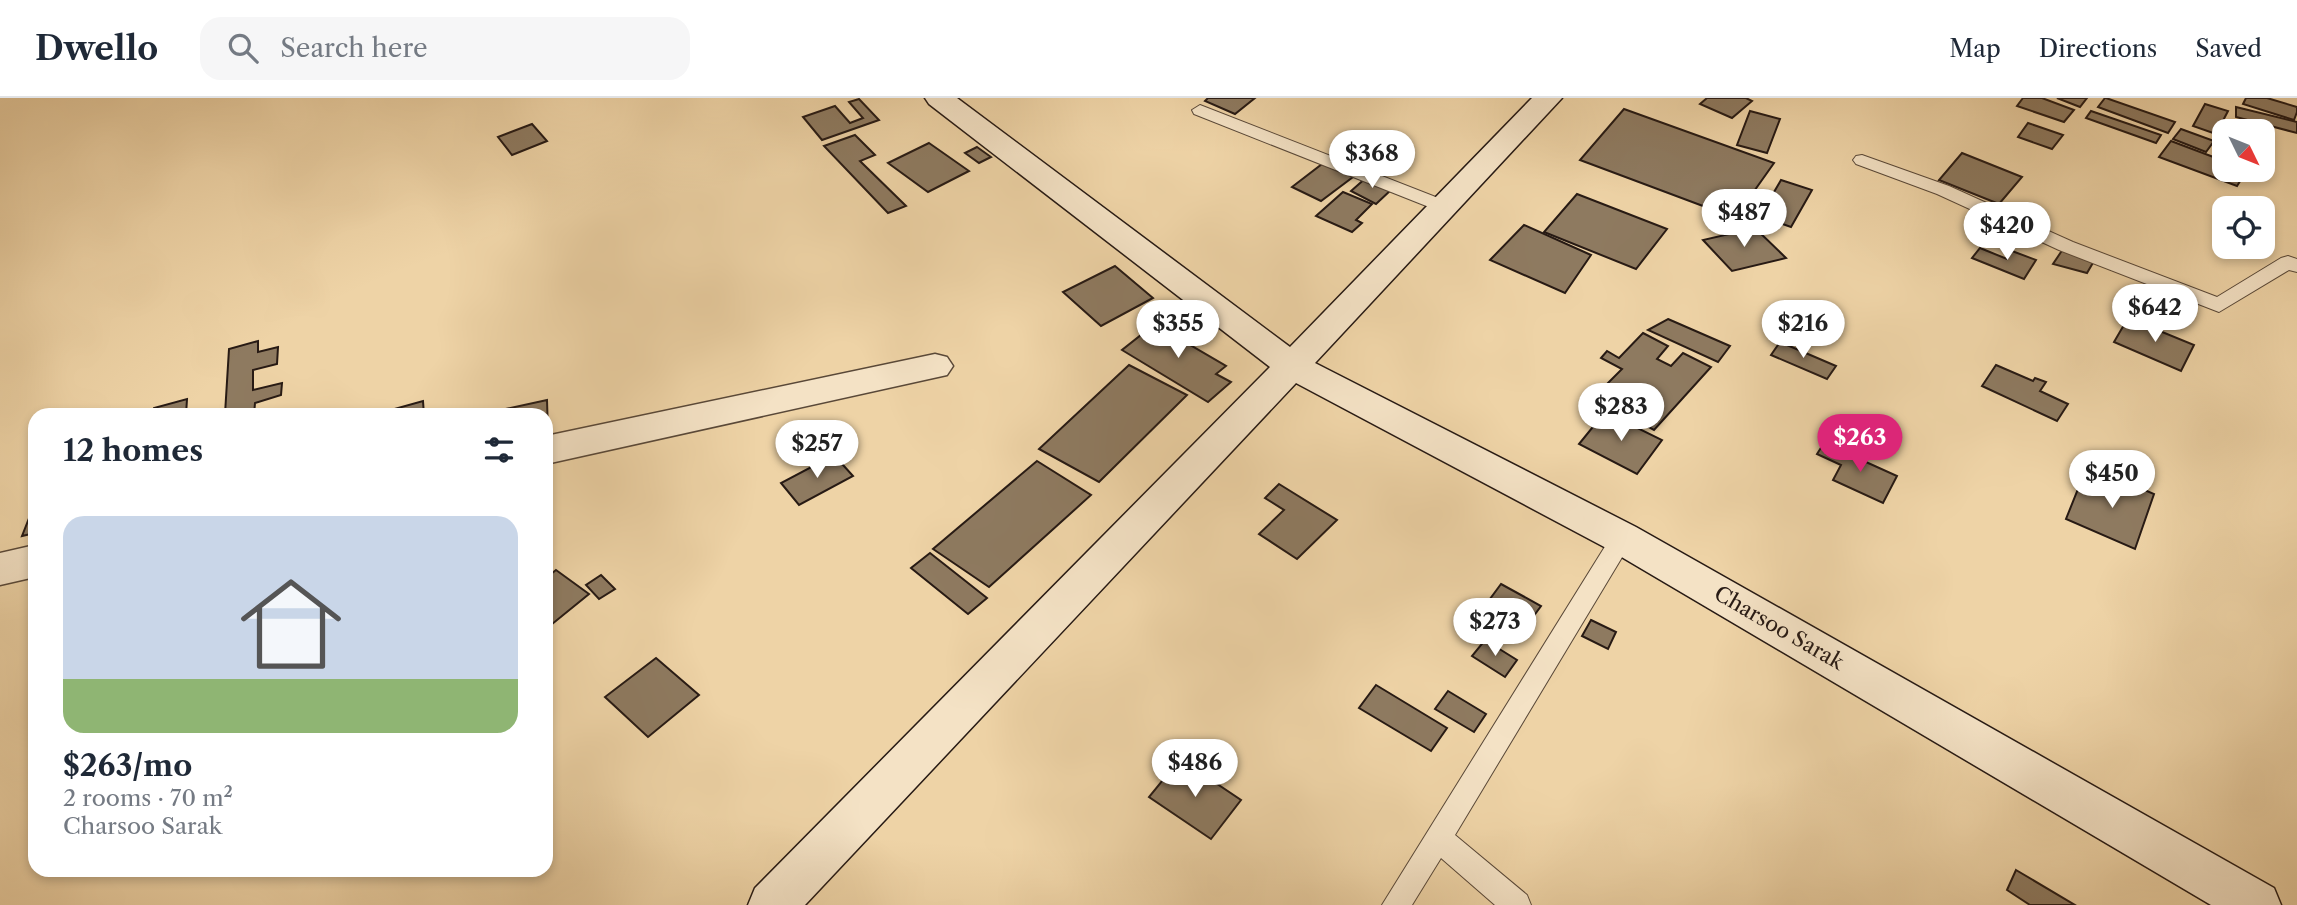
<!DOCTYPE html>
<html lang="en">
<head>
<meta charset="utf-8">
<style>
  :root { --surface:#fff; --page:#f6f6f7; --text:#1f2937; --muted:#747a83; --line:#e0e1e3; --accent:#db2777 }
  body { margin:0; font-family:"Libre Caslon Text",serif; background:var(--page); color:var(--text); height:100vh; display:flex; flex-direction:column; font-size:26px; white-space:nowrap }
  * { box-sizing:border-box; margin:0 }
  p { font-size:23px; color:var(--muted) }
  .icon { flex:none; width:38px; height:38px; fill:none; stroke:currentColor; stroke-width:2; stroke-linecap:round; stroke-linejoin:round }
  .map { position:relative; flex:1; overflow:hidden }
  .panel { position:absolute; left:28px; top:310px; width:525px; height:469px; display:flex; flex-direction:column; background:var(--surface); border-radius:21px; box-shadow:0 4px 10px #0003 }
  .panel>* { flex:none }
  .needle { width:46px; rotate:133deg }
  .buttons { position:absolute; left:2212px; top:21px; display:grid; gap:14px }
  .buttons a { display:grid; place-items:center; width:63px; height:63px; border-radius:14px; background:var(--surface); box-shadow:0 4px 10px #0003; font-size:35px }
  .price { position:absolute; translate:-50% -60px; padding:0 16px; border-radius:24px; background:#fff; color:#222; font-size:23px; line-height:46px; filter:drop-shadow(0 2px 4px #0008) }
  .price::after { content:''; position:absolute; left:50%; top:42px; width:21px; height:16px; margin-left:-10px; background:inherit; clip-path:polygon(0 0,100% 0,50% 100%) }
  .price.active { background:var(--accent); color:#fff }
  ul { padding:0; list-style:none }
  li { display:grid; align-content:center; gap:14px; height:371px; padding:0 35px }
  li+li { border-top:2px solid var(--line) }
  li span { display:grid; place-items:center; height:217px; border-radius:21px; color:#555 }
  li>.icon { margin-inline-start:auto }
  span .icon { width:126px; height:126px; fill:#fffc; stroke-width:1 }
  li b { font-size:30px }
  h2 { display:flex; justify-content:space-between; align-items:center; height:84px; padding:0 35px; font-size:30px }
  header { display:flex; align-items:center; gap:42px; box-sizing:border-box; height:98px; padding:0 35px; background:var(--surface); border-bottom:2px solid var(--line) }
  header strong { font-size:33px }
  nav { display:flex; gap:38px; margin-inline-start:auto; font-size:24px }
  .search { width:490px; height:63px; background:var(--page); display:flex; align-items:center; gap:18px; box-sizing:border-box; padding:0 24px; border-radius:21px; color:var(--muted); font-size:26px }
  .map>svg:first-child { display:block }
</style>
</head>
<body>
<header>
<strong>Dwello</strong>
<div class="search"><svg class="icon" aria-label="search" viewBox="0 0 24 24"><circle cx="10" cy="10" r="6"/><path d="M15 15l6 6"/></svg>Search here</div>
<nav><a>Map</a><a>Directions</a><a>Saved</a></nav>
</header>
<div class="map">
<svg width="2297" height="807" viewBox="0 0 2297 807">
  <rect width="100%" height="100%" fill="#eed3a6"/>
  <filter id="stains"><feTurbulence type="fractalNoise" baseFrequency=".00286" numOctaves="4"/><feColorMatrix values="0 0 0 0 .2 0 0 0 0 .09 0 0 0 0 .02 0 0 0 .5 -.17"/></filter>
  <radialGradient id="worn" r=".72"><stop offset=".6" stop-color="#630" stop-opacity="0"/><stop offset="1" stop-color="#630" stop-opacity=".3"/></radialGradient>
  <!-- building -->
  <g fill="#8e7a60" stroke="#271a14" stroke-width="2">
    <path d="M 1208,0 L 1255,0 L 1235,16 L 1205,3 Z"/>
    <path d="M 1707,0 L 1746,0 L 1752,3 L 1732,20 L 1700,6 Z"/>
    <path d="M 2023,0 L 2042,0 L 2074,12 L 2064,24 L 2017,8 Z"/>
    <path d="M 2057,0 L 2087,0 L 2080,9 Z"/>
    <path d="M 2105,0 L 2106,0 L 2175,24 L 2168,35 L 2098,9 Z"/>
    <path d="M 2246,0 L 2267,0 L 2297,9 L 2297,14 L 2294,22 L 2243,6 Z"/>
    <path d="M 859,1 L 879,22 L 822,42 L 803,19 L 835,8 L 850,25 L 863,20 L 849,4 Z"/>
    <path d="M 2205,6 L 2228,13 L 2216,36 L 2193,28 Z"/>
    <path d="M 2236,9 L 2297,24 L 2297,35 L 2236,19 Z"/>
    <path d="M 1624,11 L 1774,65 L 1735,120 L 1580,62 Z"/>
    <path d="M 1750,13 L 1780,21 L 1767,55 L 1737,47 Z"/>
    <path d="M 2091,13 L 2161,37 L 2156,45 L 2086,20 Z"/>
    <path d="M 2028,25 L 2063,37 L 2052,51 L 2018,39 Z"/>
    <path d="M 532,26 L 547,43 L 512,57 L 498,39 Z"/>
    <path d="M 2181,31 L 2214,43 L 2206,54 L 2173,41 Z"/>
    <path d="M 855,37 L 875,57 L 860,63 L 906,108 L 888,115 L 824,48 Z"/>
    <path d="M 2171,43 L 2224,63 L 2224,72 L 2247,72 L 2237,88 L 2159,59 Z"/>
    <path d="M 929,45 L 969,73 L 928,94 L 888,65 Z"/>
    <path d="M 977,49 L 991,59 L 979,65 L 965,55 Z"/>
    <path d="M 1962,55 L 2022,79 L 1999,106 L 1939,82 Z"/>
    <path d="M 1326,63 L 1357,76 L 1321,103 L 1292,89 Z"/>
    <path d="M 1367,79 L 1393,90 L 1376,106 L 1351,93 Z"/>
    <path d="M 1781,82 L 1812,92 L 1791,129 L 1760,118 Z"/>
    <path d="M 1343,94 L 1372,106 L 1356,122 L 1362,125 L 1352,134 L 1316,118 Z"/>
    <path d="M 1577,96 L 1667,131 L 1636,171 L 1544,134 Z"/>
    <path d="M 1524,127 L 1591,157 L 1565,195 L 1490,162 Z"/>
    <path d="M 1755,130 L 1786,160 L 1732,173 L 1703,142 Z"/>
    <path d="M 1980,150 L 2007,161 L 2012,153 L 2036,162 L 2024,181 L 1972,160 Z"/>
    <path d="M 2063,151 L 2094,163 L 2087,175 L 2053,166 Z"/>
    <path d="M 1115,168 L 1153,200 L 1101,228 L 1063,194 Z"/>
    <path d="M 1165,218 L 1186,229 L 1175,238 L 1226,268 L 1216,276 L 1231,284 L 1208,304 L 1122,252 Z"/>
    <path d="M 2128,220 L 2194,247 L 2181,273 L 2114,244 Z"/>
    <path d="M 1668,221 L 1730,248 L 1718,264 L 1648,232 Z"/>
    <path d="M 1643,235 L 1668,248 L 1657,261 L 1671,268 L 1683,255 L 1711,269 L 1654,332 L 1594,299 L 1622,271 L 1601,260 L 1607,253 L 1619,260 Z"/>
    <path d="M 258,243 L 258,254 L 278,249 L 277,266 L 253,272 L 253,292 L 282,285 L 281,297 L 255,305 L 254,317 L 223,317 L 225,316 L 229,251 Z"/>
    <path d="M 1780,244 L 1836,268 L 1827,281 L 1771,257 Z"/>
    <path d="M 1129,267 L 1187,297 L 1099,384 L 1039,351 Z"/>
    <path d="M 1996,267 L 2033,283 L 2035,280 L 2046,284 L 2040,293 L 2068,306 L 2057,323 L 1982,288 Z"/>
    <path d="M 187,301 L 186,317 L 153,317 L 154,310 Z"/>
    <path d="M 547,302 L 548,335 L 546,317 L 478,317 Z"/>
    <path d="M 423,303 L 424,317 L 373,317 Z"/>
    <path d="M 1605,314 L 1662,342 L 1637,376 L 1579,346 Z"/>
    <path d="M 1824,345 L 1897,378 L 1883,405 L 1833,382 L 1841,367 L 1817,356 Z"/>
    <path d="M 834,357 L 853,378 L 799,407 L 781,385 Z"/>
    <path d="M 1037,363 L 1091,397 L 989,489 L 933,451 Z"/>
    <path d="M 2110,377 L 2154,396 L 2135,451 L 2066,421 L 2082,381 L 2106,390 Z"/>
    <path d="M 1279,386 L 1337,422 L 1297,461 L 1259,436 L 1284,412 L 1265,400 Z"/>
    <path d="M 35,405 L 35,435 L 22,438 Z"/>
    <path d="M 930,455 L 987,500 L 968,516 L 911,470 Z"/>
    <path d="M 556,472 L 589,496 L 546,531 L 546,480 Z"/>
    <path d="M 601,477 L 615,491 L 599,501 L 586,487 Z"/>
    <path d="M 1501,486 L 1541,508 L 1530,523 L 1490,501 Z"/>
    <path d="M 1591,522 L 1616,534 L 1608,551 L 1582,538 Z"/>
    <path d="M 1485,542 L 1517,562 L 1505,579 L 1472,558 Z"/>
    <path d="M 656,560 L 699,597 L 648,639 L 605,599 Z"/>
    <path d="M 1376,587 L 1447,630 L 1431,653 L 1359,610 Z"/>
    <path d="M 1448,593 L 1486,616 L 1474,634 L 1435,611 Z"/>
    <path d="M 1180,661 L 1241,702 L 1211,741 L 1149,699 Z"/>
    <path d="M 2016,772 L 2075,807 L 2030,807 L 2007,792 Z"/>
  </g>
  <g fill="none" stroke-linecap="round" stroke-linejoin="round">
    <defs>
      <g id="lane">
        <path d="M 1200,7 L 1451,105 L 1454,109 L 1445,115 L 1439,113 L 1194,16 L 1192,12 Z"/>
        <path d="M 1862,57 L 1949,88 L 2073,144 L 2217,199 L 2281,160 L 2288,158 L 2297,161 L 2297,174 L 2289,172 L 2219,214 L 2059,152 L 1937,96 L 1856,66 L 1853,62 L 1856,58 Z"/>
        <path d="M 1622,431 L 1630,434 L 1634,440 L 1630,446 L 1455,737 L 1527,797 L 1531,807 L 1495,807 L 1441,760 L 1412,807 L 1382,807 L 1614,434 Z"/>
      </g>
      <g id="street">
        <path d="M 935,256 L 947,259 L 953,268 L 947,277 L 546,366 L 546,338 Z"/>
        <path d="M 35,447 L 35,479 L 0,487 L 0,455 Z"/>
      </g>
      <path id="secondary" d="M 925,0 L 957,0 L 1290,249 L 1532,0 L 1562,0 L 1315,265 L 1636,429 L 2274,790 L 2281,807 L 2211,807 L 1608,451 L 1296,285 L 805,807 L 748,807 L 755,790 L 1270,269 L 929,6 Z"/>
    </defs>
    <!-- lane casing -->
    <use href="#lane" stroke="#594838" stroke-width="2"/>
    <!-- street casing -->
    <use href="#street" stroke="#594838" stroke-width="3"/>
    <!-- secondary casing -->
    <use href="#secondary" stroke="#271a14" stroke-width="3"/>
    <!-- lane -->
    <use href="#lane" fill="#f4e2c5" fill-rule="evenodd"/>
    <!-- street -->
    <use href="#street" fill="#f4e2c5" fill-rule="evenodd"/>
    <!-- secondary -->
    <use href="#secondary" fill="#f4e2c5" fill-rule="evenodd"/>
  </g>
  <g text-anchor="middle" stroke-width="6" stroke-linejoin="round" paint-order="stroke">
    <!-- street labels -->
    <g font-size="21" fill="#271a14" stroke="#f4e2c5">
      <text transform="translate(1779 530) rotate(30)" y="7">Charsoo Sarak</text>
    </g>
  </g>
  <rect width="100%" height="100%" filter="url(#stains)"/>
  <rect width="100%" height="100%" fill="url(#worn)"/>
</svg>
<div class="buttons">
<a><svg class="needle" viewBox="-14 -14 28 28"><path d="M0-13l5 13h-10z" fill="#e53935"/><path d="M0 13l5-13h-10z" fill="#747a83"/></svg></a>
<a><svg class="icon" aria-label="locate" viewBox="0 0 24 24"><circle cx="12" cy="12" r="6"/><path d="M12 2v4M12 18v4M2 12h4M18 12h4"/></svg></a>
</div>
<b class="price" style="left:1372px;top:92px">$368</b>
<b class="price" style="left:1744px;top:151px">$487</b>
<b class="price" style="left:2007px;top:164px">$420</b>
<b class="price" style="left:2155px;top:246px">$642</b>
<b class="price" style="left:1178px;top:262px">$355</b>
<b class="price" style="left:1803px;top:262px">$216</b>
<b class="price" style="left:1621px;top:345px">$283</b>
<b class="price active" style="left:1860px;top:376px">$263</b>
<b class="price" style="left:817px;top:382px">$257</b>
<b class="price" style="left:2112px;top:412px">$450</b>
<b class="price" style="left:1495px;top:560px">$273</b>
<b class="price" style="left:1195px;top:701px">$486</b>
<section class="panel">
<h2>12 homes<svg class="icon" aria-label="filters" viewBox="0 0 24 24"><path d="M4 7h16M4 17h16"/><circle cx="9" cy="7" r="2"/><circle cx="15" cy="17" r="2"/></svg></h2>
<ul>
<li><span style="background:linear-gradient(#c9d6e8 75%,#8fb573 0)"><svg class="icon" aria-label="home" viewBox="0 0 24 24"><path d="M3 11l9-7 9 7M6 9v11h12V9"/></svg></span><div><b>$263/mo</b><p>2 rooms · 70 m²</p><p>Charsoo Sarak</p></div></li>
</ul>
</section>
</div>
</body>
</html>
